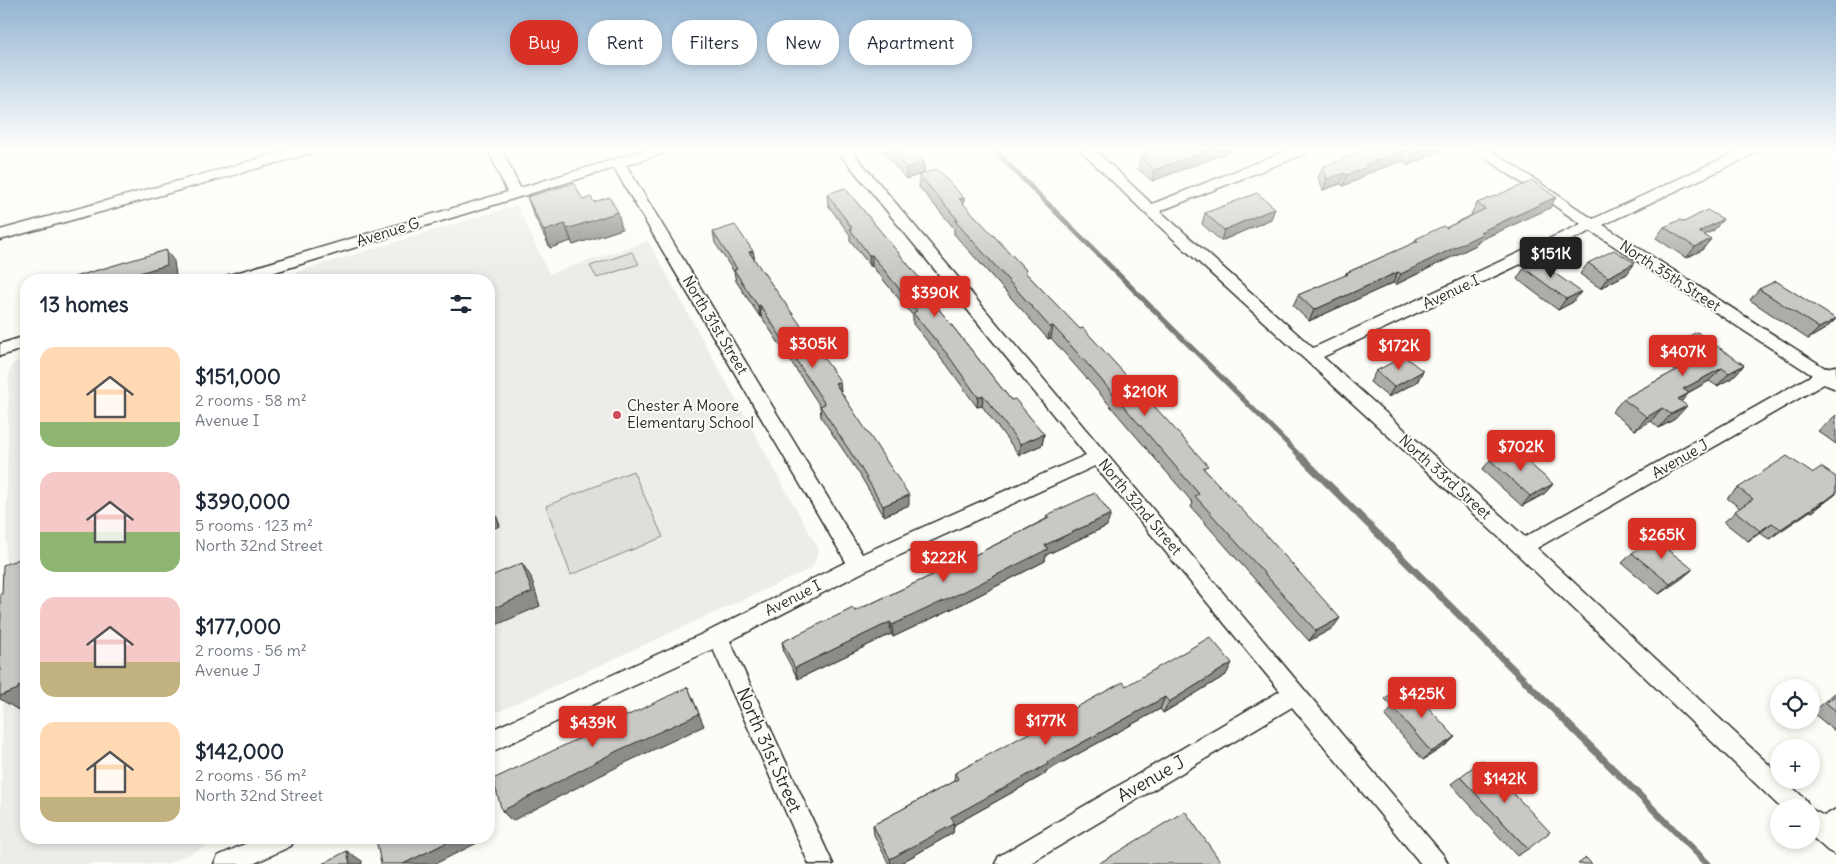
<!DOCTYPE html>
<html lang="en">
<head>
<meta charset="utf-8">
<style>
  :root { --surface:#fff; --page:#f2f2f3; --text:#1f2937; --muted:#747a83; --accent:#d93025 }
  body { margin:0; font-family:Delius,sans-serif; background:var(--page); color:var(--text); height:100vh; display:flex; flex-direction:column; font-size:19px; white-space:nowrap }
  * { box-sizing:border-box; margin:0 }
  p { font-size:16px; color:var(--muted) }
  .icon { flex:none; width:28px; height:28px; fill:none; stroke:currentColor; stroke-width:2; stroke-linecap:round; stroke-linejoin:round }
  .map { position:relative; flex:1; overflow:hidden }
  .side { position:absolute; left:20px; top:274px; width:475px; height:570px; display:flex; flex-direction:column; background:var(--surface); border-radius:20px; box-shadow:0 2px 8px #0003 }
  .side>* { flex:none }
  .hud { position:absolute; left:510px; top:20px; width:475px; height:45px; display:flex; gap:10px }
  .tools { position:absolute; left:1770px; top:679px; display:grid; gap:10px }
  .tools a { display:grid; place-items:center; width:50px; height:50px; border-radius:50%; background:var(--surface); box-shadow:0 2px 8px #0003; font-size:25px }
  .price { position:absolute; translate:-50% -42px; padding:0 11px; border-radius:5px; background:var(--accent); color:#fff; font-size:16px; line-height:32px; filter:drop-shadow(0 1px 2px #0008) }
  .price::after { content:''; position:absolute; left:50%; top:30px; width:15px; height:11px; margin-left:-8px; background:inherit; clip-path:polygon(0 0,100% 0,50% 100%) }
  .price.current { background:#222; color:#fff }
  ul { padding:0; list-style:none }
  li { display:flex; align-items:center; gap:15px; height:125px; padding:0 20px }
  li span { display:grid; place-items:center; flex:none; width:140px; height:100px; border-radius:15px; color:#555 }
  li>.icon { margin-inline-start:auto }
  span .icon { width:60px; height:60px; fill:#fffc; stroke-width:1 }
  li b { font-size:21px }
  h2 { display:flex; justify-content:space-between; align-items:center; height:60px; padding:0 20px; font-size:21px }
  .pill { padding:0 18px; border-radius:20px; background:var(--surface); box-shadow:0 2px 8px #0003; font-size:18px; line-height:45px }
  .pill.current { background:var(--accent); color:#fff }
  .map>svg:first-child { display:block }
</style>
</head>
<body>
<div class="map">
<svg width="1836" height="864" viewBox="0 0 1836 864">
  <rect width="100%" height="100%" fill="#fdfcf7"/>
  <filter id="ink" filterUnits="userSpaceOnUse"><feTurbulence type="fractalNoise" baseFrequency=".02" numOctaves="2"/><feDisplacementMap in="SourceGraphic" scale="10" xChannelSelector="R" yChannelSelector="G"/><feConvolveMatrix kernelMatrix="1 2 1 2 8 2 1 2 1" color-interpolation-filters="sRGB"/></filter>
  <g filter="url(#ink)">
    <!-- built -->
    <g fill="#edece8">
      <path d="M 517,205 L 549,274 L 648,241 L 819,550 L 812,568 L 489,716 L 489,280 L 271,280 Z"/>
      <path d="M 26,355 L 26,838 L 224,838 L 167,864 L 0,864 L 9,372 L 12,365 Z"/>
    </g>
    <!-- green -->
    <g fill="#dfdeda" stroke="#858482">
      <path d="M 632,252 L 639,264 L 597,278 L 590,266 Z"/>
      <path d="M 633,471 L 663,537 L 571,575 L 546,506 Z"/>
    </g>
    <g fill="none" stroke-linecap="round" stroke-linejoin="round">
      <!-- stream-far1 -->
      <path stroke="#7e7d7b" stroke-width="5" d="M 994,150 L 1302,458"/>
      <!-- stream -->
      <path stroke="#7e7d7b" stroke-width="7" d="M 1301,457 L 1708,864"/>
      <defs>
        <g id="minor">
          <path d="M 291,150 L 314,150 L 312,153 L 0,240 L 0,230 Z"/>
          <path d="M 488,150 L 502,150 L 520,188 L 645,150 L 667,150 L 665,153 L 626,165 L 862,554 L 1086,455 L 837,150 L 851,150 L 1444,856 L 1448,864 L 1421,864 L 1292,707 L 1029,864 L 995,864 L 999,856 L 1280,691 L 1095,466 L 865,571 L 730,641 L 833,864 L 809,864 L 713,649 L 489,753 L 489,731 L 711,630 L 846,562 L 614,168 L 249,280 L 223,280 L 226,276 L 507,192 Z"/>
          <path d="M 1080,150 L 1095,150 L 1152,204 L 1289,150 L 1309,150 L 1307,153 L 1160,211 L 1313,348 L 1581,224 L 1474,150 L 1491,150 L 1593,219 L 1740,150 L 1759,150 L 1757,153 L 1603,225 L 1825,368 L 1836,366 L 1836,389 L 1824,384 L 1537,548 L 1779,774 L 1779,780 L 1785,780 L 1806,800 L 1809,808 L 1781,808 L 1516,553 L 1145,213 ZM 1591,231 L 1812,375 L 1525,537 L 1323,357 Z"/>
          <path d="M 26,336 L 26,348 L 0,356 L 0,344 Z"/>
          <path d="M 1811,809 L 1824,816 L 1836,809 L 1836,855 L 1828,851 L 1811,836 Z"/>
          <path d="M 258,838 L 295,838 L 291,846 L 253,864 L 214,864 L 218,856 Z"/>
        </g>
      </defs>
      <!-- minor casing -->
      <use href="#minor" stroke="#2b2b2b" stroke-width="3"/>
      <!-- minor -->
      <use href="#minor" fill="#fdfcf7" fill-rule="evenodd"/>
    </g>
    <!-- wall -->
    <g fill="#adaca9" stroke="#2b2b2b">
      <path d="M 882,150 L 914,150 L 924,162 L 924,173 L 906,179 Z"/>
      <path d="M 1234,150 L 1152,181 L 1138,169 L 1142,151 Z"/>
      <path d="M 1365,150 L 1442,150 L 1408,166 L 1402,161 L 1363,175 L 1362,178 L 1343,186 L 1340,184 L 1323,190 L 1318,178 L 1323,167 Z"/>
      <path d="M 919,175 L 964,198 L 963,204 L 1206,471 L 1333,628 L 1309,641 L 1191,507 L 1193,503 L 1088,380 L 1051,338 L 1048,339 L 954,234 L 954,228 L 919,187 Z"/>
      <path d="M 827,194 L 930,291 L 930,298 L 1011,400 L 1044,434 L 1042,445 L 1019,455 L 982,406 L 977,407 L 947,365 L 913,324 L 913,316 L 872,266 L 870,266 L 850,240 L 850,235 L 828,205 Z"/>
      <path d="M 527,197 L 583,200 L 594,202 L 622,229 L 573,245 L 571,241 L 550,248 L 533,213 Z"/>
      <path d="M 1477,203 L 1550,208 L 1478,241 L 1476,245 L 1395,285 L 1393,283 L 1309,321 L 1293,306 L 1298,295 L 1345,276 L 1346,273 L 1414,243 L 1416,239 L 1446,228 L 1472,215 L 1471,214 Z"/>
      <path d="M 1275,208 L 1271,219 L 1221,241 L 1202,224 L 1205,213 Z"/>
      <path d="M 1723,219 L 1714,230 L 1704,235 L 1711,239 L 1702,250 L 1686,258 L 1656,238 L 1664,227 L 1684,222 Z"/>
      <path d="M 713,232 L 753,251 L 755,262 L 841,392 L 909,505 L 884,516 L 860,475 L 821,417 L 820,406 L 761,316 L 760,317 L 736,281 L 734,272 L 715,243 Z"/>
      <path d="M 1588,263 L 1627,274 L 1600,288 L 1580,274 Z"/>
      <path d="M 1524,268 L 1573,302 L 1558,310 L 1517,279 Z"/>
      <path d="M 1759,289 L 1836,319 L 1825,329 L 1808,339 L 1750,300 Z"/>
      <path d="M 1682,340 L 1744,365 L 1732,378 L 1717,386 L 1709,381 L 1688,393 L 1681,402 L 1675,419 L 1659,428 L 1651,421 L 1635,430 L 1612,412 L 1623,399 L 1675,371 L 1669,366 L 1676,358 L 1670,353 Z"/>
      <path d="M 1376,371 L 1423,371 L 1417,382 L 1388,397 L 1370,382 Z"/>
      <path d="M 1836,415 L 1836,444 L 1818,431 Z"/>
      <path d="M 1490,460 L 1553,484 L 1544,494 L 1522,506 L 1482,470 Z"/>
      <path d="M 1812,473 L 1836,477 L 1836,494 L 1812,512 L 1810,511 L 1769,539 L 1760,533 L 1748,541 L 1724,522 L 1740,508 L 1727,498 L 1738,488 Z"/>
      <path d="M 1047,515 L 1107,526 L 1046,555 L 1045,561 L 964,603 L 893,637 L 891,634 L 798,679 L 784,653 L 782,642 L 855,611 L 969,558 L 1046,519 Z"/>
      <path d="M 1632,553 L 1693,569 L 1681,579 L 1659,594 L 1622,563 Z"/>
      <path d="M 1226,675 L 1163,713 L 1160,709 L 1045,772 L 1045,774 L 954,825 L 953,833 L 899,864 L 889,864 L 874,835 L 873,825 L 954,781 L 955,773 L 1126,686 Z"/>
      <path d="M 1393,691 L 1455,737 L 1446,745 L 1423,760 L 1385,716 L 1393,707 L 1385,699 Z"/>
      <path d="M 1836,692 L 1836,732 L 1812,712 Z"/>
      <path d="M 1460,777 L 1528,849 L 1517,856 L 1451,784 Z"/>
    </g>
    <!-- shaded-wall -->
    <g fill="#8d8c89" stroke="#2b2b2b">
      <path d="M 1208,150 L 1234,150 L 1152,181 L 1154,170 Z"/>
      <path d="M 1406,150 L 1402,161 L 1363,175 L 1362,178 L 1343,186 L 1347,175 L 1365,165 Z"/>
      <path d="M 1423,150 L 1442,150 L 1408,166 L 1413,155 Z"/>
      <path d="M 924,162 L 924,173 L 906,179 L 906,168 Z"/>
      <path d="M 1345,173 L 1340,184 L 1323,190 L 1327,179 Z"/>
      <path d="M 1556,197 L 1550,208 L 1478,241 L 1476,245 L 1395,285 L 1401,274 L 1480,232 Z"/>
      <path d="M 964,198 L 963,210 L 959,199 Z"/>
      <path d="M 1275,208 L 1271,219 L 1221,241 L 1224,230 Z"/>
      <path d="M 618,212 L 622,229 L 573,245 L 567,229 Z"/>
      <path d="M 1723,219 L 1714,230 L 1690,243 L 1699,232 Z"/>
      <path d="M 565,224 L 571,241 L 550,248 L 544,231 Z"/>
      <path d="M 1711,239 L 1702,250 L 1686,258 L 1695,247 Z"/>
      <path d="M 166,250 L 174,261 L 176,276 L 161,280 L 115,280 Z"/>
      <path d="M 753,251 L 755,262 L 749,252 Z"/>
      <path d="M 869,255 L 872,255 L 872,266 L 870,266 Z"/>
      <path d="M 1635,263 L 1627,274 L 1600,288 L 1608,277 Z"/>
      <path d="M 1398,272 L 1393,283 L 1309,321 L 1314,310 Z"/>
      <path d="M 930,291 L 930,302 L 926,293 Z"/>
      <path d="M 1581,292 L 1573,302 L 1558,310 L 1566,299 Z"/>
      <path d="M 760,305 L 761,316 L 760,317 L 758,306 Z"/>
      <path d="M 1836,319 L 1825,329 L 1808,339 L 1819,328 Z"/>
      <path d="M 1053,326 L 1051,338 L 1048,339 L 1050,327 Z"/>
      <path d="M 1744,365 L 1732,378 L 1717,386 L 1729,373 Z"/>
      <path d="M 1722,368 L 1709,381 L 1671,402 L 1683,389 Z"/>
      <path d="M 1423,371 L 1417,382 L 1388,397 L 1394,387 Z"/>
      <path d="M 840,381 L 841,392 L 835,383 Z"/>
      <path d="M 1689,393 L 1677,406 L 1666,412 L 1678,399 Z"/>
      <path d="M 983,395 L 982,406 L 977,407 L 978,397 Z"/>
      <path d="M 1687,406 L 1675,419 L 1659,428 L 1671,414 Z"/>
      <path d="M 1662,408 L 1651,421 L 1635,430 L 1647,417 Z"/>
      <path d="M 1044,434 L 1042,445 L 1019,455 L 1020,444 Z"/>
      <path d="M 1553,484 L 1544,494 L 1522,506 L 1530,496 Z"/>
      <path d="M 1836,493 L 1836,494 L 1812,512 L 1824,502 Z"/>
      <path d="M 489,494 L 500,526 L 489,530 Z"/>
      <path d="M 909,495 L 909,505 L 884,516 L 883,506 Z"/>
      <path d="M 1823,501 L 1810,511 L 1769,539 L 1781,529 Z"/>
      <path d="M 1111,514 L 1107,526 L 1046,555 L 1045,561 L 964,603 L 893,637 L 892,625 L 1045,545 Z"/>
      <path d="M 1772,523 L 1760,533 L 1748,541 L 1760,531 Z"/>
      <path d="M 522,563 L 531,577 L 540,606 L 489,628 L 489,610 Z"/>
      <path d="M 1693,569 L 1681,579 L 1659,594 L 1670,584 Z"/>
      <path d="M 1340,618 L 1333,628 L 1309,641 L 1316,631 Z"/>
      <path d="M 890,622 L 891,634 L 798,679 L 795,668 Z"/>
      <path d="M 1232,663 L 1226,675 L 1163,713 L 1169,702 Z"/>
      <path d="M 26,684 L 26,713 L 25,714 L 0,699 L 0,696 L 18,687 Z"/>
      <path d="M 688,687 L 704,726 L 625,763 L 512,821 L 502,811 Z"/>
      <path d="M 1165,697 L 1160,709 L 1045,772 L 1045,774 L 954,825 L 953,833 L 899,864 L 891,864 L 890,859 L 951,817 L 1047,762 Z"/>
      <path d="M 1455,737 L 1446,745 L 1423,760 L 1431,752 Z"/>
      <path d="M 456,838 L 487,838 L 435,864 L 403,864 Z"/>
      <path d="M 347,851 L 362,861 L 362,864 L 350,864 Z"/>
    </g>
    <!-- building -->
    <g fill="#c9c8c4" stroke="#2b2b2b">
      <path d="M 891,150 L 914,150 L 924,162 L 906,168 Z"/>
      <path d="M 1144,150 L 1208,150 L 1154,170 L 1141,158 L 1147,156 L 1142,151 Z"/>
      <path d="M 1365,150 L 1423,150 L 1413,155 L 1406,150 L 1365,165 L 1367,167 L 1347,175 L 1345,173 L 1327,179 L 1323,167 Z"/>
      <path d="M 937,169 L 964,198 L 959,199 L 1027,271 L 1025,272 L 1080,329 L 1083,328 L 1174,428 L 1208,466 L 1203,468 L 1266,535 L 1340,618 L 1316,631 L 1195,496 L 1199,494 L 1091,368 L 1053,326 L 1050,327 L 955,221 L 958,220 L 919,175 Z"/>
      <path d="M 1533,181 L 1556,197 L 1480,232 L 1482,234 L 1401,274 L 1398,272 L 1314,310 L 1298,295 L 1348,274 L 1346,273 L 1418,241 L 1416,239 L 1443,226 L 1446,228 L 1485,209 L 1477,203 Z"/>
      <path d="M 574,183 L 583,200 L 591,197 L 594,202 L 609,197 L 618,212 L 567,229 L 565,224 L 544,231 L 527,197 Z"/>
      <path d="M 845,188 L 930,291 L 926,293 L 1011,400 L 1015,399 L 1044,434 L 1020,444 L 983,395 L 978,397 L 947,354 L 913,313 L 917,311 L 872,255 L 869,255 L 850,229 L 852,228 L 827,194 Z"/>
      <path d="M 1257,193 L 1275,208 L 1224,230 L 1205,213 Z"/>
      <path d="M 1707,210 L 1723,219 L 1699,232 L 1711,239 L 1695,247 L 1664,227 L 1680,220 L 1684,222 Z"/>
      <path d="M 735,225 L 753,251 L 749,252 L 840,381 L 835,383 L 909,495 L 883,506 L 859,465 L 820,406 L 825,404 L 760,305 L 758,306 L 734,270 L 737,269 L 713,232 Z"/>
      <path d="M 166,250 L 167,265 L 115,280 L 64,280 Z"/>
      <path d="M 1614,250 L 1635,263 L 1608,277 L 1588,263 Z"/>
      <path d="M 1532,257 L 1581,292 L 1566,299 L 1524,268 Z"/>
      <path d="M 1776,281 L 1836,319 L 1819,328 L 1759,289 Z"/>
      <rect x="24" y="291" width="2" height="15"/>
      <path d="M 1697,332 L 1744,365 L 1729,373 L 1722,368 L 1683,389 L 1689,393 L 1678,399 L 1687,406 L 1671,414 L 1662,408 L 1647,417 L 1623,399 L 1686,365 L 1682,363 L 1689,359 L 1680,353 L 1692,347 L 1682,340 Z"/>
      <path d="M 1404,356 L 1423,371 L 1394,387 L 1376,371 Z"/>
      <path d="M 1512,448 L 1553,484 L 1530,496 L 1490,460 Z"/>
      <path d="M 1787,456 L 1812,473 L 1821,467 L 1836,477 L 1836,493 L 1824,502 L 1823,501 L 1781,529 L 1772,523 L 1760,531 L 1735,511 L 1753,499 L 1738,488 Z"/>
      <path d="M 1095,493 L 1111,514 L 1045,545 L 1048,549 L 965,591 L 892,625 L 890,622 L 795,668 L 782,642 L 853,608 L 855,611 L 969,558 L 1049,518 L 1047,515 Z"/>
      <path d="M 1659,535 L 1673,546 L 1668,550 L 1693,569 L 1670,584 L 1632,553 Z"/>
      <path d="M 22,558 L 22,560 L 26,559 L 26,684 L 18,687 L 18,689 L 0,696 L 0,636 L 1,613 L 0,613 L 0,594 L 2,594 L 3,565 Z"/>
      <path d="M 522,563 L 532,592 L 489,610 L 489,577 Z"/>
      <path d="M 1210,637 L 1232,663 L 1169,702 L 1165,697 L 1047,762 L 1048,764 L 951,817 L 954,824 L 890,859 L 873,825 L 958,779 L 955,773 L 1123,682 L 1126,686 Z"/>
      <path d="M 1406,683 L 1455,737 L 1431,752 L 1393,707 L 1402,702 L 1393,691 Z"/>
      <path d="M 688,687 L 699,714 L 617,751 L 502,811 L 493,779 Z"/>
      <path d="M 1836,695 L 1836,711 L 1826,703 Z"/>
      <path d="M 1482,760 L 1550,832 L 1528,849 L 1460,777 Z"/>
      <path d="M 1185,811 L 1220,861 L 1215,864 L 1098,864 Z"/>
      <path d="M 380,838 L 456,838 L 403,864 L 381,864 L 376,839 Z"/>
      <path d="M 347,851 L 350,864 L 322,864 Z"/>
      <path d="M 1586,858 L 1592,864 L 1578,864 Z"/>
    </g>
  </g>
  <!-- sky -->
  <linearGradient id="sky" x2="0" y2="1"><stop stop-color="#93b4d2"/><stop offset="0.55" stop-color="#fefefb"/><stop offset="1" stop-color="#fefefb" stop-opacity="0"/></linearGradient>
  <rect width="1836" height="271" fill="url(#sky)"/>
  <!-- markers -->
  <circle fill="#d1495b" stroke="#fdfcf7" stroke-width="2" cx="617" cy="415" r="5"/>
  <g text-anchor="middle" stroke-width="4" stroke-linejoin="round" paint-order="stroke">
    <!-- street labels -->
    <g font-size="15" fill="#2b2b2b" stroke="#fdfcf7">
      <text transform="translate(388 232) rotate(-17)" y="5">Avenue G</text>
      <text transform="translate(1670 276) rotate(33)" y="5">North 35th Street</text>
      <text transform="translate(1451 292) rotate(-25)" y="5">Avenue I</text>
      <text transform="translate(715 325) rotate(59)" y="5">North 31st Street</text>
      <text transform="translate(1680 459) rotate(-30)" y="5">Avenue J</text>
      <text transform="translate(1445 477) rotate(42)" y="5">North 33rd Street</text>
      <text transform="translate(1140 507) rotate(50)" y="5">North 32nd Street</text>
      <text transform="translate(793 598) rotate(-27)" y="5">Avenue I</text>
    </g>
    <!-- poi labels -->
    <g font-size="15" fill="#2b2b2b" stroke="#fdfcf7" text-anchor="start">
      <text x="627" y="411">Chester A Moore<tspan x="627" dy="17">Elementary School</tspan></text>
    </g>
    <!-- near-street labels -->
    <g font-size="18" fill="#2b2b2b" stroke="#fdfcf7">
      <text transform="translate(769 750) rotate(66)" y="6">North 31st Street</text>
      <text transform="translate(1151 779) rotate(-30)" y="6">Avenue J</text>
    </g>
  </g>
</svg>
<div class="tools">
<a><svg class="icon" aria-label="locate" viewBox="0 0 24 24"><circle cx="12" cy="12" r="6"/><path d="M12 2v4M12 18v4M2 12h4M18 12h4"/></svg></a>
<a>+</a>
<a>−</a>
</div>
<b class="price current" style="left:1551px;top:279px">$151K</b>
<b class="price" style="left:935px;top:318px">$390K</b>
<b class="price" style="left:813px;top:369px">$305K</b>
<b class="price" style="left:1399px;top:371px">$172K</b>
<b class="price" style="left:1683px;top:377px">$407K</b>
<b class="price" style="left:1145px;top:417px">$210K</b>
<b class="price" style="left:1521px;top:472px">$702K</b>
<b class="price" style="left:1662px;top:560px">$265K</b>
<b class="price" style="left:944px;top:583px">$222K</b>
<b class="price" style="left:1422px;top:719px">$425K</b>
<b class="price" style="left:1046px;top:746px">$177K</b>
<b class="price" style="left:593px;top:748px">$439K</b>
<b class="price" style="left:1505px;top:804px">$142K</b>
<div class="hud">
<a class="pill current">Buy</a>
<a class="pill">Rent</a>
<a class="pill">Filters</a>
<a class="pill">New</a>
<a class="pill">Apartment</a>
</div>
<section class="side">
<h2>13 homes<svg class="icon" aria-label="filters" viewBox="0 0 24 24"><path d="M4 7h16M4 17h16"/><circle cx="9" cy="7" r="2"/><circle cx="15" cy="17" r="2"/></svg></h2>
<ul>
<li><span style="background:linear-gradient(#ffd9b3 75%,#8fb573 0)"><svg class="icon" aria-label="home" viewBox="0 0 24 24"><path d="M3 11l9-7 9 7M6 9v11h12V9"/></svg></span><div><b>$151,000</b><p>2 rooms · 58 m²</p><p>Avenue I</p></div></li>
<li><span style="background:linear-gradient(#f6c9c9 60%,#8fb573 0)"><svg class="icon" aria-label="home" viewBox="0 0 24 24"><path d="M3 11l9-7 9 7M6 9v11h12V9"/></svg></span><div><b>$390,000</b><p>5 rooms · 123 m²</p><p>North 32nd Street</p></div></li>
<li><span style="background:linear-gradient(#f6c9c9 65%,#c2b280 0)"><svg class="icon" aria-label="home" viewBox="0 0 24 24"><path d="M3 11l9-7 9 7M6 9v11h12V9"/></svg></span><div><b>$177,000</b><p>2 rooms · 56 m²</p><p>Avenue J</p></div></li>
<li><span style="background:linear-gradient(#ffd9b3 75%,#c2b280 0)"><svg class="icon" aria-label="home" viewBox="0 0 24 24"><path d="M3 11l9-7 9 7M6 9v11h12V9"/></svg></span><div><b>$142,000</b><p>2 rooms · 56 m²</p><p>North 32nd Street</p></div></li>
</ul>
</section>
</div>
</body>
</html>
